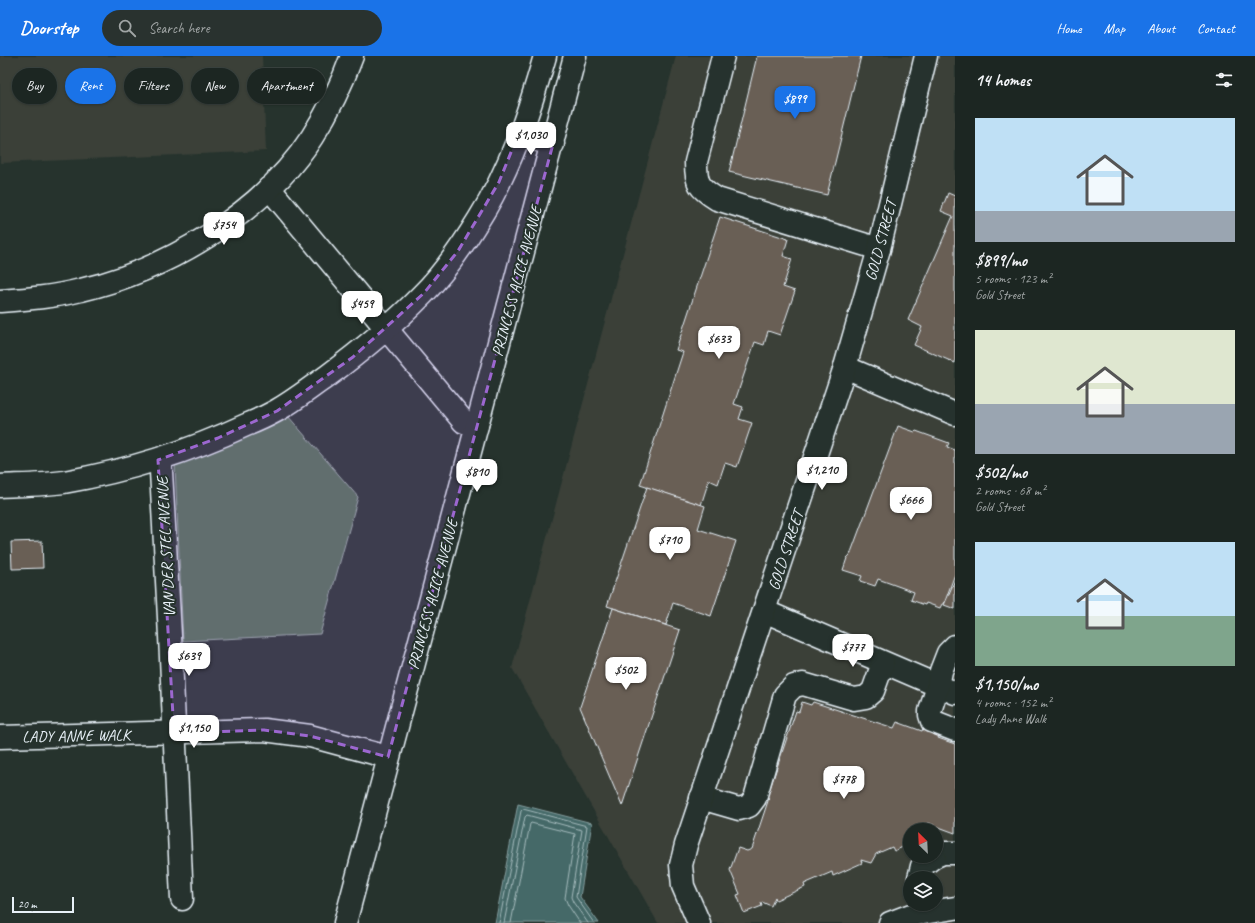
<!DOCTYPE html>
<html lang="en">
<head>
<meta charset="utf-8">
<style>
  :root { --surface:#1c2622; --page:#29322f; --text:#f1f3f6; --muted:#a0a5a5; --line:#3a4340; --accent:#1a73e8 }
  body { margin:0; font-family:Caveat,sans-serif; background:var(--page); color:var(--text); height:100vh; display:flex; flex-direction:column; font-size:15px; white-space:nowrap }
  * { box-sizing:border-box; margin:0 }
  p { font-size:13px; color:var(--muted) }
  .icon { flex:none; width:22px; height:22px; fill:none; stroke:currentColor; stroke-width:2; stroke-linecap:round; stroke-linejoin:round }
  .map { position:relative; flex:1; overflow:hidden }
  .side { display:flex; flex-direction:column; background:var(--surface); width:300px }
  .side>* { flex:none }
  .hud { position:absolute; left:12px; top:12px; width:380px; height:36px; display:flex; gap:8px }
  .needle { width:26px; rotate:336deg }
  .buttons { position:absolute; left:903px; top:767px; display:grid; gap:8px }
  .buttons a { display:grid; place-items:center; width:40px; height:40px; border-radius:50%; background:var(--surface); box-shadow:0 1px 3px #0004,0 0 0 1px var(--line); font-size:20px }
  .scale { position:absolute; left:12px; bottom:10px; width:62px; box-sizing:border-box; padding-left:4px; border:2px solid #e8f1f8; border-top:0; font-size:11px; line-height:14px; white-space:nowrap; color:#e8f1f8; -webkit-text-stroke:3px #26332d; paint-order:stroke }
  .price { position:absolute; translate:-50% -34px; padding:0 9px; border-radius:8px; background:#fff; color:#222; font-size:13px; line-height:26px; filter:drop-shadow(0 1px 2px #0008) }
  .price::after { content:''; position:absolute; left:50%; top:24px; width:12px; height:9px; margin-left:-6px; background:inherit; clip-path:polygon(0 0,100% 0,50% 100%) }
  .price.on { background:var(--accent); color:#fff }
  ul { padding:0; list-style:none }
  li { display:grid; align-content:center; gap:8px; height:212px; padding:0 20px }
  li span { display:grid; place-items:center; height:124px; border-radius:0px; color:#555 }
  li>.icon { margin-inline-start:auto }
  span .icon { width:72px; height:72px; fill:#fffc; stroke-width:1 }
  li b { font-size:17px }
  h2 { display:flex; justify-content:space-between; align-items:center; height:48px; padding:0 20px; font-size:17px }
  .pill { padding:0 14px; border-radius:18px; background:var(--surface); box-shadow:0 1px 3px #0004,0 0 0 1px var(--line); font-size:14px; line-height:36px }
  .pill.on { background:var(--accent); color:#fff }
  header { display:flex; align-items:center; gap:24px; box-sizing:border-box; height:56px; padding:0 20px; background:var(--accent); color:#fff }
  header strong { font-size:19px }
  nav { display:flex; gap:22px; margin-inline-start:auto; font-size:14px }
  .search { width:280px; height:36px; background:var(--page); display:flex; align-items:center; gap:10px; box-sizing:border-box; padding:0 14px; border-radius:22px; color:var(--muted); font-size:15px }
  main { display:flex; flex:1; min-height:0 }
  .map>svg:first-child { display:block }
</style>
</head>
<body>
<header>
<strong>Doorstep</strong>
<div class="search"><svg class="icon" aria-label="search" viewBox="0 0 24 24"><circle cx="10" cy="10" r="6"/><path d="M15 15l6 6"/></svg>Search here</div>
<nav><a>Home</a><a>Map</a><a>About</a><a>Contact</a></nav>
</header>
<main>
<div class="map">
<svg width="955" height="867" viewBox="0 0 955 867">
  <rect width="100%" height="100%" fill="#26332d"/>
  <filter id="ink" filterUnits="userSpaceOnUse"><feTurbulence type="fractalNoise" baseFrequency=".025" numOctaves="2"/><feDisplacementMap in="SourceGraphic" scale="8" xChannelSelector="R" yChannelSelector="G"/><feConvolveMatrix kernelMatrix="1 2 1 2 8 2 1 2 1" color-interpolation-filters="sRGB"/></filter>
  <g filter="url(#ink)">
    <!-- built -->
    <g fill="#3a4039" fill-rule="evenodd">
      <path d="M 0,0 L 262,0 L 266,95 L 0,107 Z"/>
      <path d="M 676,0 L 955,0 L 955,867 L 658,867 L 512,612 ZM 910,774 L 936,774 L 936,800 L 910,800 ZM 910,822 L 936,822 L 936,848 L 910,848 Z"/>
    </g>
    <!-- green -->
    <path fill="#536f57" stroke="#9eb0a8" d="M 288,360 L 358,441 L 320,578 L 183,585 L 175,410 Z"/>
    <!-- water -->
    <path fill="#446967" stroke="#869fa1" d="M 518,748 L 592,767 L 580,841 L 599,867 L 495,867 Z"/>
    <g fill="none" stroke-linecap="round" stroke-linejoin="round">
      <!-- shore -->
      <g stroke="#a6bbbe" stroke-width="1">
        <path d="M 499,867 L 521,755 L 523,753 L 587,770 L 576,841 L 594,867"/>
        <path d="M 504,867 L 525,761 L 527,759 L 582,774 L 571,841 L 573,846 L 588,867"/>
        <path d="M 511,867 L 530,768 L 531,767 L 575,778 L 565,842 L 568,849 L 580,867"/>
      </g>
    </g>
    <!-- building -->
    <g fill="#695e55" stroke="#e8f1f8">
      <path d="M 757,0 L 861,0 L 827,139 L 729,116 Z"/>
      <path d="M 948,137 L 955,140 L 955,307 L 914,289 L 922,271 L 908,264 L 953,160 L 941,155 Z"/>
      <path d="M 720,161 L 788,183 L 783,200 L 792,203 L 783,231 L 795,235 L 780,279 L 768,275 L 764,289 L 755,286 L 734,348 L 743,351 L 739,363 L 752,367 L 737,411 L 725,407 L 718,428 L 709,424 L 701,449 L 640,429 L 683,296 L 676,294 Z"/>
      <path d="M 898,370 L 915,376 L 916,375 L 949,387 L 947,391 L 955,394 L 955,518 L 944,548 L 942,548 L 940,552 L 926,547 L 925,549 L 911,544 L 914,536 L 878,523 L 875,530 L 860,525 L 862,520 L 843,514 L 847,502 L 850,499 Z"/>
      <path d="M 647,431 L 705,450 L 698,473 L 736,485 L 711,560 L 673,547 L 666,569 L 607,550 Z"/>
      <path d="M 42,485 L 43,512 L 12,513 L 11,486 Z"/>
      <path d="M 955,524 L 955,553 L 944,549 Z"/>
      <path d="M 613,552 L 680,574 L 622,750 L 580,651 Z"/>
      <path d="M 802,646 L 811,649 L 813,646 L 894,672 L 897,666 L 922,675 L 924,670 L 941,676 L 938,682 L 955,688 L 955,777 L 928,767 L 925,774 L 910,774 L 910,788 L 909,788 L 908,785 L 904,786 L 905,790 L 894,795 L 892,791 L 876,798 L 871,807 L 861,804 L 862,807 L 833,820 L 832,816 L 804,828 L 805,831 L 776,844 L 775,841 L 771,850 L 762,846 L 761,847 L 762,850 L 744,857 L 737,839 L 740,838 L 730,814 L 738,792 L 747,795 L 752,793 L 769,742 L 767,741 L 796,655 L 799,656 Z"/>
    </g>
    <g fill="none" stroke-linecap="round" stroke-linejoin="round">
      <defs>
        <g id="minor">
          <path d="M 723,0 L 696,106 C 696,128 699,132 717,143 L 879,193"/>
          <path d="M 518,79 L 553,88"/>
          <path d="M 269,132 L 464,366 L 477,369"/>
          <path d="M 0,245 C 27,243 54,241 81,234 C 167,214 263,157 312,81 C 328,56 342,28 352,0"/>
          <path d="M 845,311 L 955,358"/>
          <path d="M 158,404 L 161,415 L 170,580 L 182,843"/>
          <path d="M 0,430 C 21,429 43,429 64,426 C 127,415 188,396 246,369 C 256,365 267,360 276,355 C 294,345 310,332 326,321 C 360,296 393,269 423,238 C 445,216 463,189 479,163 C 510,114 529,56 545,0"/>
          <path d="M 764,555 L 955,637"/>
          <path d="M 955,590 L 948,597 L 941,615 L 938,630 L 930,655 L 930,659 L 932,665 L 955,674"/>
          <path d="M 0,681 L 264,674 L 310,680 L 388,701"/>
          <path d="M 701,742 L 739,753 L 749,750 L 755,742 L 785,639 L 794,630 L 803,628 L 854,643 L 866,641 L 873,635 L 883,607"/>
          <path d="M 936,800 L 943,797 L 955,797"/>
          <path d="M 919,822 L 922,810 L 935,800"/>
          <path d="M 345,867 L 575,0"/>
          <path d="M 699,867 L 683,830 L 681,809 L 686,789 L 845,311 L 879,193 L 926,0"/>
          <path d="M 890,867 L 911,859 L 955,852"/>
        </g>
      </defs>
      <!-- minor casing -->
      <use href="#minor" stroke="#e8f1f8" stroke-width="25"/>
      <!-- minor -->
      <use href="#minor" stroke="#26332d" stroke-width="22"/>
    </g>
  </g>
  <!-- marked area -->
  <path fill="#9c67d0" fill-opacity="0.2" stroke="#9c67d0" stroke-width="3" stroke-dasharray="8 5" stroke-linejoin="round" d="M 518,79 L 553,88 L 388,701 L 310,680 L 264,674 L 174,677 L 158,404 L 218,382 L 277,355 L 353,301 L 424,237 L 458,195 L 499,126 Z"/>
  <g text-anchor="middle" stroke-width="4" stroke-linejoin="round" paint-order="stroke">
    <!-- street labels -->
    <g font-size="16" fill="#e8f1f8" stroke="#26332d">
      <text transform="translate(880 184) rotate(-75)" y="6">GOLD STREET</text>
      <text transform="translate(516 225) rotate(-75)" y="6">PRINCESS ALICE AVENUE</text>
      <text transform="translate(165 491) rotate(-93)" y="6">VAN DER STEL AVENUE</text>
      <text transform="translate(785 494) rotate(-72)" y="6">GOLD STREET</text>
      <text transform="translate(432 538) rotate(-75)" y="6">PRINCESS ALICE AVENUE</text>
      <text transform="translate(76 679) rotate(-1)" y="6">LADY ANNE WALK</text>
    </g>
  </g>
</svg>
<div class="buttons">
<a><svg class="needle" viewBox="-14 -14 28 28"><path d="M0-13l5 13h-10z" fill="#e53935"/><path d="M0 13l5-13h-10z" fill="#a0a5a5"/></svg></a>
<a><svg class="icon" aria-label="layers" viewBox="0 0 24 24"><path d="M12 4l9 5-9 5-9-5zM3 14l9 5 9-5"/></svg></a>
</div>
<div class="scale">20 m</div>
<b class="price on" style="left:795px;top:64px">$899</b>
<b class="price" style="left:531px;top:100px">$1,030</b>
<b class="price" style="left:224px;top:190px">$754</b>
<b class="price" style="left:362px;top:269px">$459</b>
<b class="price" style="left:719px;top:304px">$633</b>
<b class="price" style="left:822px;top:435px">$1,210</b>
<b class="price" style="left:477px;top:437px">$810</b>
<b class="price" style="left:911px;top:465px">$666</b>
<b class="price" style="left:670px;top:505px">$710</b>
<b class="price" style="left:853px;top:612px">$777</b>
<b class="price" style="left:189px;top:621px">$639</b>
<b class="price" style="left:626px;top:635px">$502</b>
<b class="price" style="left:194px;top:693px">$1,150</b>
<b class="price" style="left:844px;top:744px">$778</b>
<div class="hud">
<a class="pill">Buy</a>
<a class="pill on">Rent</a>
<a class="pill">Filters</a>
<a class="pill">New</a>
<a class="pill">Apartment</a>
</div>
</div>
<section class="side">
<h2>14 homes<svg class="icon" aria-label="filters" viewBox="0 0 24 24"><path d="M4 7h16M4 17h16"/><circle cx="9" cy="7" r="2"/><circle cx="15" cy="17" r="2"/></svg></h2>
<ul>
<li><span style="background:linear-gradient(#bfe0f5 75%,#9aa5b1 0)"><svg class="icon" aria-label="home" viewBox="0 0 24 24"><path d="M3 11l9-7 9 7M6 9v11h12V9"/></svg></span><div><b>$899/mo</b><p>5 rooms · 123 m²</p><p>Gold Street</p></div></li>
<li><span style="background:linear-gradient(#dfe7d0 60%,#9aa5b1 0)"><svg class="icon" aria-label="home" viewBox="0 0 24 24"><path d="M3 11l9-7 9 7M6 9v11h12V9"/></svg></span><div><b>$502/mo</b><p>2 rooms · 68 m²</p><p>Gold Street</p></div></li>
<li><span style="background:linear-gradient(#bfe0f5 60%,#7fa58c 0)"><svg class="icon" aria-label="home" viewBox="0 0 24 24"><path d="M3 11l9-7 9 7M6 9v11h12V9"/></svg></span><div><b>$1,150/mo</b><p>4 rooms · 152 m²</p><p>Lady Anne Walk</p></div></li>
</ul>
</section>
</main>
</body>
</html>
